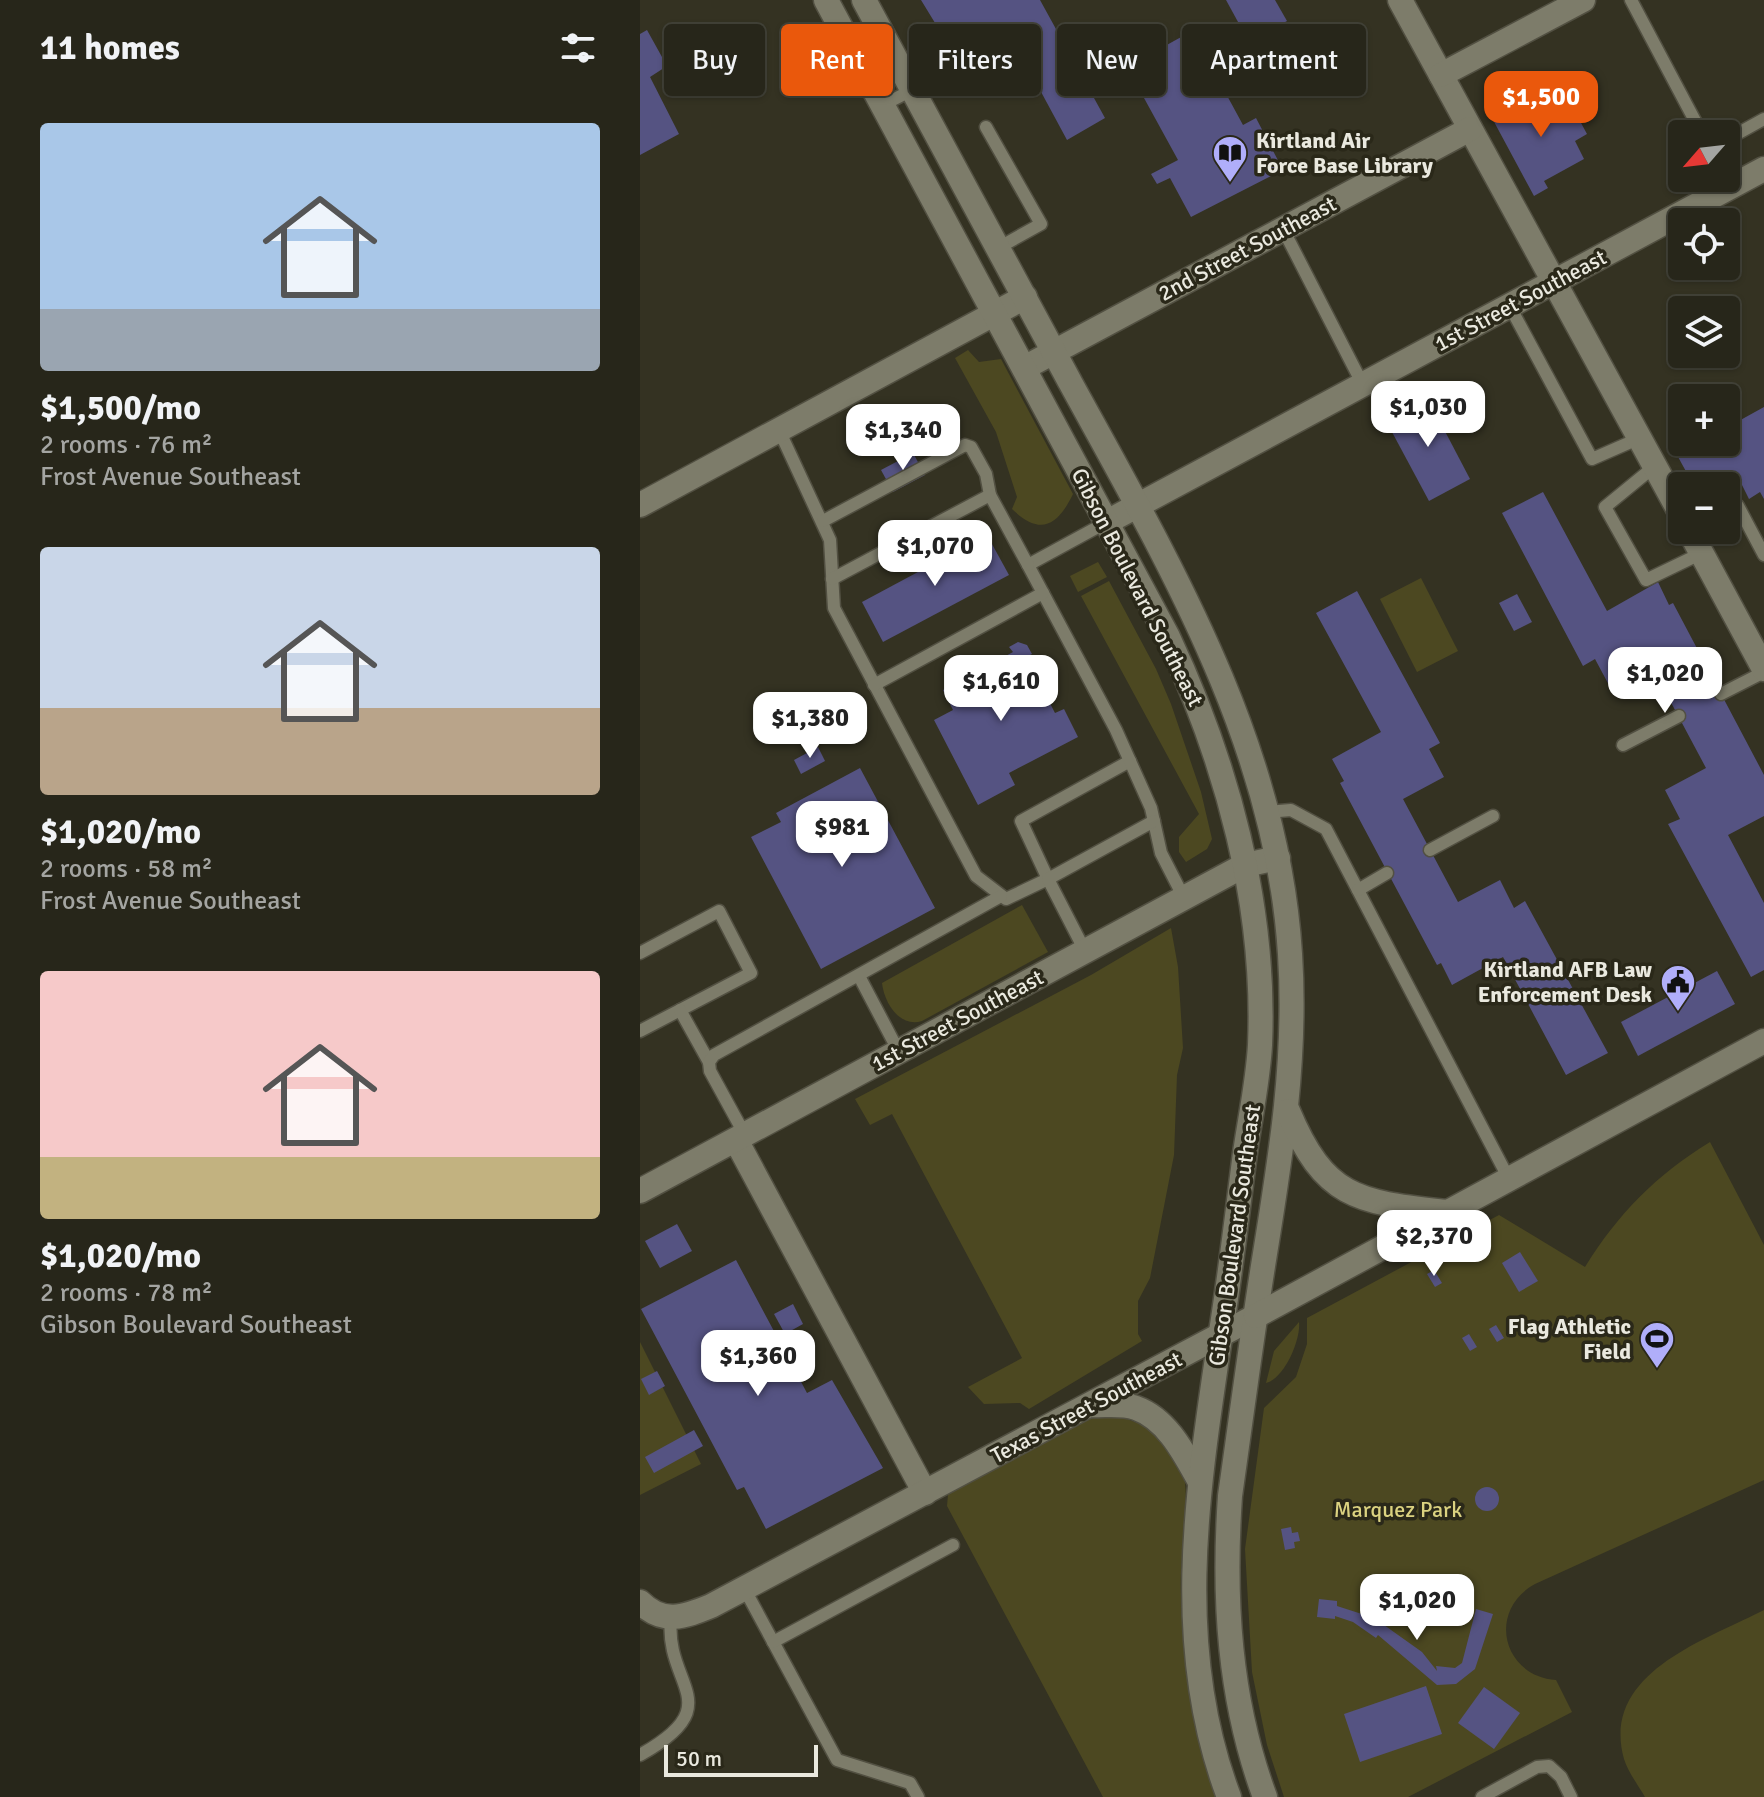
<!DOCTYPE html>
<html lang="en">
<head>
<meta charset="utf-8">
<style>
  :root { --surface:#27261a; --page:#2f2e23; --text:#f1f3f6; --muted:#a4a5a2; --line:#434339; --accent:#ea580c }
  body { margin:0; font-family:Signika,sans-serif; background:var(--page); color:var(--text); height:100vh; display:flex; flex-direction:column; font-size:30px; white-space:nowrap }
  * { box-sizing:border-box; margin:0 }
  p { font-size:26px; color:var(--muted) }
  .icon { flex:none; width:44px; height:44px; fill:none; stroke:currentColor; stroke-width:2; stroke-linecap:round; stroke-linejoin:round }
  .map { position:relative; flex:1; overflow:hidden }
  .details { display:flex; flex-direction:column; background:var(--surface); width:640px }
  .details>* { flex:none }
  .top-card { position:absolute; left:24px; top:24px; width:760px; height:72px; display:flex; gap:16px }
  .needle { width:52px; rotate:242deg }
  .tools { position:absolute; left:1028px; top:120px; display:grid; gap:16px }
  .tools a { display:grid; place-items:center; width:72px; height:72px; border-radius:8px; background:var(--surface); box-shadow:0 2px 6px #0004,0 0 0 2px var(--line); font-size:40px }
  .scale { position:absolute; left:24px; bottom:20px; width:154px; box-sizing:border-box; padding-left:8px; border:4px solid #eae9df; border-top:0; font-size:22px; line-height:28px; white-space:nowrap; color:#eae9df; -webkit-text-stroke:6px #2a2819; paint-order:stroke }
  .price { position:absolute; translate:-50% -68px; padding:0 18px; border-radius:16px; background:#fff; color:#222; font-size:26px; line-height:52px; filter:drop-shadow(0 2px 4px #0008) }
  .price::after { content:''; position:absolute; left:50%; top:48px; width:24px; height:18px; margin-left:-12px; background:inherit; clip-path:polygon(0 0,100% 0,50% 100%) }
  .price.on { background:var(--accent); color:#fff }
  ul { padding:0; list-style:none }
  li { display:grid; align-content:center; gap:16px; height:424px; padding:0 40px }
  li span { display:grid; place-items:center; height:248px; border-radius:8px; color:#555 }
  li>.icon { margin-inline-start:auto }
  span .icon { width:144px; height:144px; fill:#fffc; stroke-width:1 }
  li b { font-size:34px }
  h2 { display:flex; justify-content:space-between; align-items:center; height:96px; padding:0 40px; font-size:34px }
  .tag { padding:0 28px; border-radius:8px; background:var(--surface); box-shadow:0 2px 6px #0004,0 0 0 2px var(--line); font-size:28px; line-height:72px }
  .tag.on { background:var(--accent); color:#fff }
  main { display:flex; flex:1; min-height:0 }
  .map>svg:first-child { display:block }
</style>
</head>
<body>
<main>
<section class="details">
<h2>11 homes<svg class="icon" aria-label="filters" viewBox="0 0 24 24"><path d="M4 7h16M4 17h16"/><circle cx="9" cy="7" r="2"/><circle cx="15" cy="17" r="2"/></svg></h2>
<ul>
<li><span style="background:linear-gradient(#a9c7e8 75%,#9aa5b1 0)"><svg class="icon" aria-label="home" viewBox="0 0 24 24"><path d="M3 11l9-7 9 7M6 9v11h12V9"/></svg></span><div><b>$1,500/mo</b><p>2 rooms · 76 m²</p><p>Frost Avenue Southeast</p></div></li>
<li><span style="background:linear-gradient(#c9d6e8 65%,#b9a48a 0)"><svg class="icon" aria-label="home" viewBox="0 0 24 24"><path d="M3 11l9-7 9 7M6 9v11h12V9"/></svg></span><div><b>$1,020/mo</b><p>2 rooms · 58 m²</p><p>Frost Avenue Southeast</p></div></li>
<li><span style="background:linear-gradient(#f6c9c9 75%,#c2b280 0)"><svg class="icon" aria-label="home" viewBox="0 0 24 24"><path d="M3 11l9-7 9 7M6 9v11h12V9"/></svg></span><div><b>$1,020/mo</b><p>2 rooms · 78 m²</p><p>Gibson Boulevard Southeast</p></div></li>
</ul>
</section>
<div class="map">
<svg width="1124" height="1797" viewBox="0 0 1124 1797">
  <rect width="100%" height="100%" fill="#343222"/>
  <!-- green -->
  <g fill="#4c4821">
    <path d="M 328,350 L 339,362 L 361,359 L 433,494 C 418,525 401,537 372,509 L 377,497 L 356,432 L 315,358 Z"/>
    <path d="M 458,562 L 467,577 L 438,592 L 430,576 Z"/>
    <path d="M 781,578 L 818,651 L 777,672 L 740,599 Z"/>
    <path d="M 469,581 L 516,669 L 531,704 L 561,792 L 572,839 L 567,849 L 546,862 L 539,852 L 539,837 L 559,814 L 441,596 Z"/>
    <path d="M 382,905 L 408,952 L 282,1021 C 259,1028 244,1002 242,983 Z"/>
    <path d="M 531,928 L 538,967 L 543,1048 L 537,1075 L 534,1155 L 510,1278 L 498,1301 L 498,1334 L 502,1341 L 389,1409 L 380,1403 L 344,1404 L 328,1387 L 382,1358 L 252,1114 L 230,1125 L 215,1099 L 451,975 Z"/>
    <path d="M 1070,1142 L 1124,1245 L 1124,1480 L 895,1584 C 847,1610 862,1676 916,1680 L 932,1712 L 768,1797 L 644,1797 L 627,1745 L 612,1672 L 605,1549 L 624,1408 L 656,1377 L 667,1344 L 667,1318 L 859,1215 L 945,1267 C 978,1214 1016,1175 1070,1142 Z"/>
    <path d="M 659,1322 C 661,1340 644,1379 626,1383 L 634,1351 Z"/>
    <path d="M 0,1342 L 61,1464 L 0,1495 Z"/>
    <path d="M 476,1416 C 507,1424 533,1438 543,1471 C 551,1500 539,1559 541,1593 C 545,1663 560,1729 577,1797 L 463,1797 L 307,1506 L 308,1495 L 313,1489 L 452,1417 Z"/>
    <path d="M 1124,1610 L 1124,1797 L 1005,1797 C 998,1785 988,1772 984,1759 C 960,1673 1066,1640 1124,1610 Z"/>
  </g>
  <!-- building -->
  <g fill="#555382">
    <path d="M 281,0 L 400,0 L 465,118 L 427,140 L 366,27 L 314,54 Z"/>
    <path d="M 586,0 L 635,0 L 647,21 L 609,42 Z"/>
    <path d="M 7,30 L 27,66 L 10,77 L 39,134 L 0,155 L 0,34 Z"/>
    <path d="M 552,31 L 603,125 L 616,118 L 643,170 L 551,217 L 530,178 L 517,184 L 511,174 L 538,160 L 487,67 Z"/>
    <path d="M 898,93 L 906,109 L 927,97 L 947,134 L 935,141 L 944,159 L 904,181 L 908,188 L 894,196 L 852,118 Z"/>
    <path d="M 787,397 L 830,479 L 789,501 L 745,419 Z"/>
    <path d="M 1124,407 L 1124,499 L 1120,492 L 1109,499 L 1101,483 L 1086,491 L 1086,486 L 1054,486 L 1037,455 L 1060,442 L 1086,442 L 1086,428 Z"/>
    <path d="M 273,453 L 285,475 L 253,492 L 241,470 Z"/>
    <path d="M 903,492 L 967,611 L 1018,582 L 1029,605 L 1033,603 L 1124,775 L 1124,816 L 1088,835 L 1124,903 L 1124,970 L 1111,977 L 1028,824 L 1040,819 L 1025,790 L 1066,768 L 1011,665 L 970,687 L 955,659 L 943,666 L 862,513 Z"/>
    <path d="M 347,535 L 369,575 L 243,642 L 222,602 Z"/>
    <path d="M 717,591 L 800,743 L 789,749 L 804,777 L 763,799 L 818,902 L 860,880 L 874,908 L 885,901 L 968,1053 L 926,1075 L 863,957 L 812,985 L 801,963 L 797,965 L 700,783 L 704,781 L 692,759 L 741,732 L 676,613 Z"/>
    <path d="M 877,594 L 892,622 L 874,631 L 859,603 Z"/>
    <path d="M 378,642 L 387,645 L 392,654 L 386,657 L 415,713 L 424,709 L 438,737 L 369,773 L 375,785 L 338,805 L 294,720 L 313,710 L 303,690 L 373,652 L 369,647 Z"/>
    <path d="M 178,747 L 185,761 L 161,774 L 154,760 Z"/>
    <path d="M 220,768 L 295,908 L 181,969 L 111,837 L 141,822 L 136,813 Z"/>
    <path d="M 1077,971 L 1095,1004 L 998,1056 L 981,1022 Z"/>
    <path d="M 37,1224 L 52,1251 L 20,1268 L 5,1241 Z"/>
    <path d="M 880,1252 L 898,1281 L 879,1292 L 862,1263 Z"/>
    <path d="M 96,1260 L 167,1393 L 192,1380 L 243,1468 L 126,1529 L 104,1487 L 97,1490 L 1,1309 Z"/>
    <path d="M 794,1270 L 802,1283 L 795,1287 L 787,1274 Z"/>
    <path d="M 153,1304 L 163,1324 L 145,1334 L 134,1314 Z"/>
    <path d="M 856,1325 L 864,1338 L 857,1342 L 849,1329 Z"/>
    <path d="M 829,1334 L 837,1347 L 830,1351 L 822,1338 Z"/>
    <path d="M 17,1371 L 25,1386 L 9,1395 L 1,1379 Z"/>
    <path d="M 54,1430 L 63,1446 L 14,1473 L 5,1457 Z"/>
    <circle cx="847" cy="1499" r="12"/>
    <path d="M 651,1527 L 652,1533 L 658,1532 L 660,1541 L 654,1542 L 655,1548 L 645,1550 L 641,1529 Z"/>
    <path d="M 679,1599 L 697,1601 L 697,1606 L 728,1616 L 729,1613 L 745,1622 L 744,1625 L 782,1652 L 797,1671 L 796,1666 L 815,1668 L 822,1663 L 836,1609 L 853,1614 L 835,1669 L 816,1684 L 797,1685 L 738,1635 L 736,1638 L 713,1622 L 695,1616 L 695,1619 L 677,1617 Z"/>
    <path d="M 786,1686 L 802,1734 L 720,1762 L 704,1714 Z"/>
    <path d="M 844,1687 L 880,1713 L 854,1749 L 818,1723 Z"/>
  </g>
  <g fill="none" stroke-linecap="round" stroke-linejoin="round">
    <defs>
      <g id="lane">
        <path d="M 991,0 L 1062,134"/>
        <path d="M 243,105 L 272,90"/>
        <path d="M 346,127 L 401,224 L 358,248"/>
        <path d="M 1086,140 L 1124,119"/>
        <path d="M 643,229 L 723,385"/>
        <path d="M 875,316 L 952,459 L 1000,438"/>
        <path d="M 139,430 L 190,540 L 194,608 L 336,876 L 366,899 L 408,879 L 381,821 L 490,761"/>
        <path d="M 1015,466 L 965,507 L 1006,580 L 1062,553"/>
        <path d="M 1086,512 L 1098,506 L 1124,555"/>
        <path d="M 183,521 L 325,445 L 331,447 L 346,474 L 350,495"/>
        <path d="M 467,522 L 388,565 L 476,730 L 511,808 L 521,853 L 544,898"/>
        <path d="M 192,579 L 350,495 L 388,565"/>
        <path d="M 234,685 L 403,593"/>
        <path d="M 1081,694 L 1124,672"/>
        <path d="M 983,745 L 1039,716"/>
        <path d="M 628,812 L 651,810 L 686,829 L 869,1179"/>
        <path d="M 790,850 L 853,816"/>
        <path d="M 718,890 L 747,873"/>
        <path d="M 445,951 L 408,879 L 514,821"/>
        <path d="M 0,953 L 79,911 L 111,973 L 0,1031"/>
        <path d="M 219,976 L 259,1052"/>
        <path d="M 40,1010 L 69,1062"/>
        <path d="M 105,1135 L 70,1071 L 69,1062 L 74,1055 L 361,896"/>
        <path d="M 104,1588 L 197,1760 L 270,1783 L 278,1797"/>
        <path d="M 133,1642 L 313,1545"/>
        <path d="M 0,1755 C 91,1704 24,1686 31,1619"/>
        <path d="M 842,1797 L 897,1767 L 909,1766 L 921,1777 L 931,1797"/>
      </g>
      <g id="street">
        <path d="M 760,0 L 1042,516"/>
        <path d="M 801,75 L 943,0"/>
        <path d="M 384,368 L 830,129"/>
        <path d="M 0,505 L 385,297"/>
        <path d="M 467,522 L 1124,169"/>
        <path d="M 1049,530 L 1124,669"/>
        <path d="M 96,1140 L 285,1493"/>
        <path d="M 0,1191 L 605,865 L 638,858"/>
        <path d="M 450,1405 C 464,1406 483,1403 496,1408 C 527,1419 544,1453 559,1480"/>
        <path d="M 0,1602 C 23,1625 44,1617 71,1606 L 616,1316"/>
      </g>
      <g id="secondary">
        <path d="M 186,0 L 528,637 C 587,763 626,905 620,1045 C 618,1081 610,1118 605,1153 C 597,1215 590,1277 580,1338 C 557,1492 532,1647 589,1797"/>
        <path d="M 224,0 C 292,128 361,255 430,382 C 529,563 637,744 650,954 C 657,1061 640,1161 623,1266 C 611,1342 601,1419 590,1496 C 583,1599 589,1700 625,1797"/>
        <path d="M 648,1111 C 685,1200 719,1202 807,1212"/>
        <path d="M 616,1316 L 1124,1041"/>
      </g>
    </defs>
    <!-- lane casing -->
    <use href="#lane" stroke="#525042" stroke-width="15"/>
    <!-- street casing -->
    <use href="#street" stroke="#525042" stroke-width="27"/>
    <!-- secondary casing -->
    <use href="#secondary" stroke="#525042" stroke-width="27"/>
    <!-- lane -->
    <use href="#lane" stroke="#7d7c6a" stroke-width="12"/>
    <!-- street -->
    <use href="#street" stroke="#7d7c6a" stroke-width="24"/>
    <!-- secondary -->
    <use href="#secondary" stroke="#7d7c6a" stroke-width="24"/>
  </g>
  <!-- icons -->
  <defs>
    <symbol id="library-pin" viewBox="-11 -11 22 30"><path d="M0 17L-7.5 6A9.5 9.5 0 1 1 7.5 6Z" fill="#b0aefa" stroke="#2a2819"/><path d="M-6-4Q-3-5.5-.7-3.5V5Q-3 3-6 4ZM6-4Q3-5.5 .7-3.5V5Q3 3 6 4Z" fill="#111"/></symbol>
    <symbol id="civic-pin" viewBox="-11 -11 22 30"><path d="M0 17L-7.5 6A9.5 9.5 0 1 1 7.5 6Z" fill="#b0aefa" stroke="#2a2819"/><path d="M-.6-6.5H3V-4.5H.6V-3L4-1V1h2V6H-6V1h2V-1L-.6-3ZM-1.2 2.5V6h2.4V2.5Z" fill="#111"/></symbol>
    <symbol id="stadium-pin" viewBox="-11 -11 22 30"><path d="M0 17L-7.5 6A9.5 9.5 0 1 1 7.5 6Z" fill="#b0aefa" stroke="#2a2819"/><path d="M0-5a6.5 5 0 1 0 0 10a6.5 5 0 1 0 0-10ZM-3.5-1.8h7v3.6h-7Z" fill="#111"/></symbol>
  </defs>
  <g fill-rule="evenodd">
    <use href="#library-pin" x="570" y="133" width="40" height="54"/>
    <use href="#civic-pin" x="1018" y="962" width="40" height="54"/>
    <use href="#stadium-pin" x="997" y="1319" width="40" height="54"/>
  </g>
  <g text-anchor="middle" stroke-width="7" stroke-linejoin="round" paint-order="stroke">
    <!-- poi labels -->
    <g font-size="22" font-weight="bold" fill="#eae9df" stroke="#2a2819" text-anchor="end">
      <text x="616" y="148" text-anchor="start">Kirtland Air<tspan x="616" dy="25">Force Base Library</tspan></text>
      <text x="1012" y="977">Kirtland AFB Law<tspan x="1012" dy="25">Enforcement Desk</tspan></text>
      <text x="991" y="1334">Flag Athletic<tspan x="991" dy="25">Field</tspan></text>
    </g>
    <!-- street labels -->
    <g font-size="22" fill="#eae9df" stroke="#2a2819">
      <text transform="translate(607 248) rotate(-28)" y="8">2nd Street Southeast</text>
      <text transform="translate(880 300) rotate(-28)" y="8">1st Street Southeast</text>
      <text transform="translate(498 587) rotate(63)" y="8">Gibson Boulevard Southeast</text>
      <text transform="translate(317 1020) rotate(-28)" y="8">1st Street Southeast</text>
      <text transform="translate(594 1235) rotate(-82)" y="8">Gibson Boulevard Southeast</text>
      <text transform="translate(446 1407) rotate(-28)" y="8">Texas Street Southeast</text>
    </g>
    <!-- park labels -->
    <g font-size="22" fill="#dbd280" stroke="#2a2819">
      <text x="758" y="1517">Marquez Park</text>
    </g>
  </g>
</svg>
<div class="tools">
<a><svg class="needle" viewBox="-14 -14 28 28"><path d="M0-13l5 13h-10z" fill="#e53935"/><path d="M0 13l5-13h-10z" fill="#a4a5a2"/></svg></a>
<a><svg class="icon" aria-label="locate" viewBox="0 0 24 24"><circle cx="12" cy="12" r="6"/><path d="M12 2v4M12 18v4M2 12h4M18 12h4"/></svg></a>
<a><svg class="icon" aria-label="layers" viewBox="0 0 24 24"><path d="M12 4l9 5-9 5-9-5zM3 14l9 5 9-5"/></svg></a>
<a>+</a>
<a>−</a>
</div>
<div class="scale">50 m</div>
<b class="price on" style="left:901px;top:139px">$1,500</b>
<b class="price" style="left:788px;top:449px">$1,030</b>
<b class="price" style="left:263px;top:472px">$1,340</b>
<b class="price" style="left:295px;top:588px">$1,070</b>
<b class="price" style="left:1025px;top:715px">$1,020</b>
<b class="price" style="left:361px;top:723px">$1,610</b>
<b class="price" style="left:170px;top:760px">$1,380</b>
<b class="price" style="left:202px;top:869px">$981</b>
<b class="price" style="left:794px;top:1278px">$2,370</b>
<b class="price" style="left:118px;top:1398px">$1,360</b>
<b class="price" style="left:777px;top:1642px">$1,020</b>
<div class="top-card">
<a class="tag">Buy</a>
<a class="tag on">Rent</a>
<a class="tag">Filters</a>
<a class="tag">New</a>
<a class="tag">Apartment</a>
</div>
</div>
</main>
</body>
</html>
